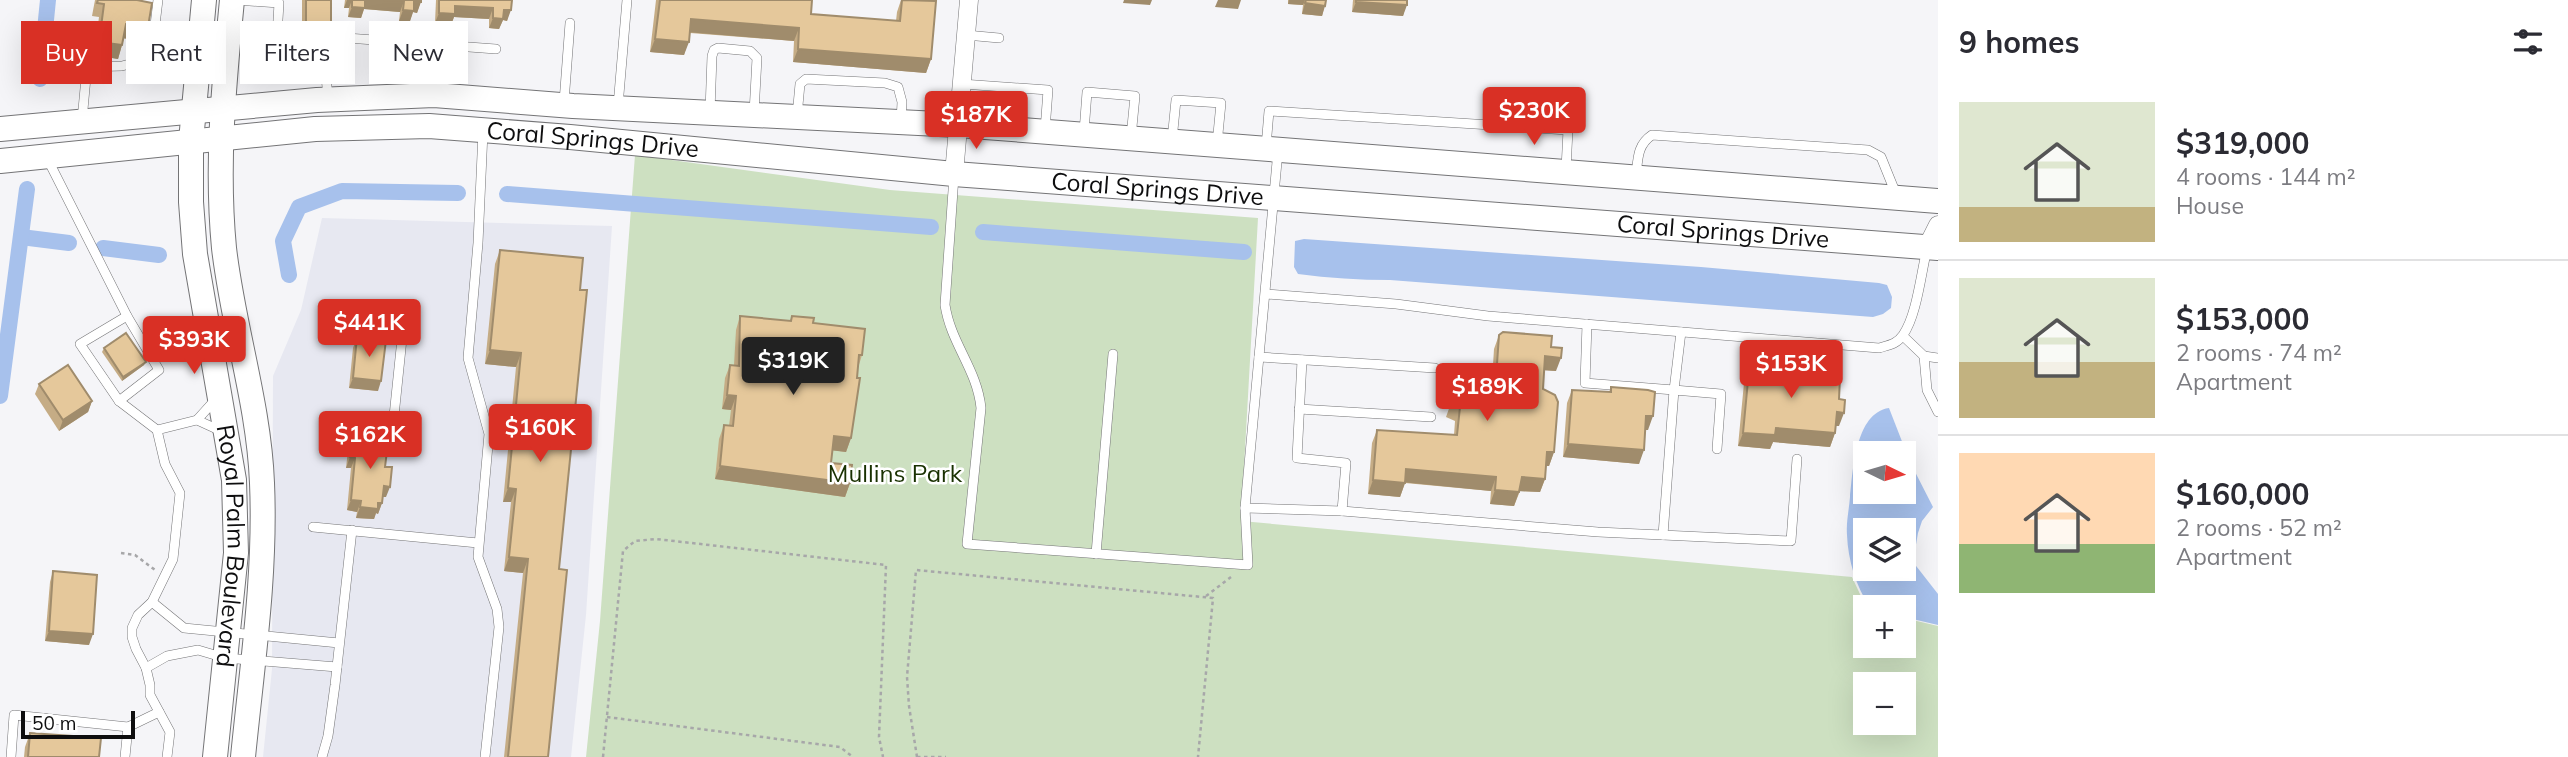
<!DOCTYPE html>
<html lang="en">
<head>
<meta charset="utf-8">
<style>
  :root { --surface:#fff; --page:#f2f2f3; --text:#2b2b33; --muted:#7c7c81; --line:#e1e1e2; --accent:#d93025 }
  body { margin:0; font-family:Mulish,sans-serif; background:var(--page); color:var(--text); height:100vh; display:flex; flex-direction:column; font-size:26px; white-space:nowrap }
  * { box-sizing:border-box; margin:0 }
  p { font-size:23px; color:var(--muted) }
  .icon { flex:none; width:38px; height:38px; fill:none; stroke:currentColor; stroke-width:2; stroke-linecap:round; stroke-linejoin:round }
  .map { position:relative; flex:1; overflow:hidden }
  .details { display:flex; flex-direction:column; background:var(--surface); width:630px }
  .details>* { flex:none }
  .banner { position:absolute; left:21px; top:21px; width:665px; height:63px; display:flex; gap:14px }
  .needle { width:46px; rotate:95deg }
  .fabs { position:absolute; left:1853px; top:441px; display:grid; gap:14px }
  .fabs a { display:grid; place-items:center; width:63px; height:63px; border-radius:0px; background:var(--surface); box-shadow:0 7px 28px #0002; font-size:35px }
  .scale { position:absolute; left:21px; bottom:18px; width:114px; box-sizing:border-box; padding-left:7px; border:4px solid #0e0e0f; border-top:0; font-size:19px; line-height:24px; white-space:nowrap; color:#0e0e0f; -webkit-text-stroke:5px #fff; paint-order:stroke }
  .price { position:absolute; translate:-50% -60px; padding:0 16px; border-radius:7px; background:var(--accent); color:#fff; font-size:23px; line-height:46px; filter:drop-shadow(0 2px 4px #0008) }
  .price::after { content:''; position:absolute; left:50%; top:42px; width:21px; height:16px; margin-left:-10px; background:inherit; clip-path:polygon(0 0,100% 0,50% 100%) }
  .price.on { background:#222; color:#fff }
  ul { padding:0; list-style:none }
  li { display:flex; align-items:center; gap:21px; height:175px; padding:0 21px }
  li+li { border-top:2px solid var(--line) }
  li span { display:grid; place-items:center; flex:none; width:196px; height:140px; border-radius:0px; color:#555 }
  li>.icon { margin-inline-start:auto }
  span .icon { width:84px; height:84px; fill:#fffc; stroke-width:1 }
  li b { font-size:30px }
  h2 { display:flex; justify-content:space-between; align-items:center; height:84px; padding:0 21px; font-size:30px }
  .pill { padding:0 24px; border-radius:0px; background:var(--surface); box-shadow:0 7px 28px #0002; font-size:24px; line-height:63px }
  .pill.on { background:var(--accent); color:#fff }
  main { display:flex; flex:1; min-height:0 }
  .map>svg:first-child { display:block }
</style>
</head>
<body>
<main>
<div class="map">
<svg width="1938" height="757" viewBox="0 0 1938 757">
  <rect width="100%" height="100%" fill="#f5f5f8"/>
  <!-- built -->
  <path fill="#e7e8f1" d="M 322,218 L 612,226 L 586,615 L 571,757 L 263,757 L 272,669 L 273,376 L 301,310 Z"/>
  <!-- green -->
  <path fill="#cde0c1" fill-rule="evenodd" d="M 635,155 L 890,190 L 1258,218 L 1241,521 L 1852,577 L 1866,607 L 1866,646 L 1904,646 L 1904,618 L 1938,626 L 1938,757 L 586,757 L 600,621 ZM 1866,684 L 1904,684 L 1904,723 L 1866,723 Z"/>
  <!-- water -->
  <g fill="#a7c1ec" fill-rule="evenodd">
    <path d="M 1304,239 L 1701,267 L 1879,283 L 1887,285 L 1892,297 L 1891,308 L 1883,314 L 1873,317 L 1390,280 C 1359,280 1329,278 1298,274 L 1294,267 L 1295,241 Z"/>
    <path d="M 1889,408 L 1910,462 L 1933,507 L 1922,521 L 1918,533 L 1913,562 L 1938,594 L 1938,625 L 1904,617 L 1904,607 L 1870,607 C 1856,587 1848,560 1847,535 C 1846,522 1849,510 1850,497 C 1853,471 1855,413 1889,408 ZM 1904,453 L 1904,492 L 1866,492 L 1866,453 ZM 1904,530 L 1904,569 L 1866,569 L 1866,530 Z"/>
  </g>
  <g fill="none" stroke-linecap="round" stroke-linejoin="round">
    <!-- canal -->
    <g stroke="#a7c1ec" stroke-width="16">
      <path d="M 40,79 L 48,0"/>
      <path d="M 507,194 L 931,227"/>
      <path d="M 983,232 L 1244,252"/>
      <path d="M 21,237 L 69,243"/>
      <path d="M 103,248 L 159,255"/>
      <path d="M 289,275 L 283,241 L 299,207 L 342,191 L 458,193"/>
      <path d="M 0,396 L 27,189"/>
    </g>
    <defs>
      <g id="service">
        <path d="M 236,0 L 279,3 L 276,53 L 323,50 L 328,96"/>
        <path d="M 966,35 L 999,38"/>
        <path d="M 347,38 L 496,49"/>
        <path d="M 962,84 L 1048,90 L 1045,130"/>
        <path d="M 422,95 L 426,44"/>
        <path d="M 564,102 L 570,23"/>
        <path d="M 618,106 L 627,0"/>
        <path d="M 710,111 L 712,56 L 714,50 L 718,48 L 750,51 L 757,58 L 754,113"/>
        <path d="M 797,116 L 800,84 L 806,79 L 885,83 L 898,87 L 902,102 L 901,122"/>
        <path d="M 82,120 L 87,67 L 122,66 L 151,58 L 158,0"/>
        <path d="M 483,132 L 478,243 L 468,358 L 489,434 L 478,557 L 497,609 L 499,627 L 485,757"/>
        <path d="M 1084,132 L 1087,92 L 1135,96 L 1131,137"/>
        <path d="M 1172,140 L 1176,100 L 1221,103 L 1217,144"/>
        <path d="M 1266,147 L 1269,111 L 1568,130 L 1566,169"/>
        <path d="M 47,158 L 127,316 L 159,370 L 119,401"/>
        <path d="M 954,176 L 945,305 C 951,344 977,369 981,408 L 967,544 L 1248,565 L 1245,508 L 1278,151"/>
        <path d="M 1636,176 C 1638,159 1637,145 1652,135 L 1868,150 L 1881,157 L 1896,194"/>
        <path d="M 1266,294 L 1396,304 L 1488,316 L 1879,348 C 1889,345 1897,344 1903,335 C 1917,315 1921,273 1927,249"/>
        <path d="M 127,316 L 80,344 L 119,401 L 157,430 L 165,464 L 180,493 L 173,559 L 152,602 L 138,615 L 132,628 L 132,637 L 136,649 L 146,668 L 150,685 L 150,695 L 170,732 L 167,757"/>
        <path d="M 1587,324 L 1585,383 L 1674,390 L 1681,332"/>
        <path d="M 1903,336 L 1924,356 L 1938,358"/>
        <path d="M 1924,356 L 1927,390 L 1938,412"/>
        <path d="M 1259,357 L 1435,368"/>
        <path d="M 1299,409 L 1431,417"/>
        <path d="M 394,416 L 403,329"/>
        <path d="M 197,420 L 221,431"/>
        <path d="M 157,430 L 197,420 L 215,400"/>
        <path d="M 1245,508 L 1342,511 L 1346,463 L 1297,458 L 1302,360"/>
        <path d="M 1342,511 L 1598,532 L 1791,541 L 1797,459"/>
        <path d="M 313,527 L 478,543"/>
        <path d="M 1663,535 L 1674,390 L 1721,394 L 1717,449"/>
        <path d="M 1096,554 L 1113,354"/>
        <path d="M 152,602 L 184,628 L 339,643"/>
        <path d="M 146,668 L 167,656 L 198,650 L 225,658 L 337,667"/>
        <path d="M 11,757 L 14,715 L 128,727 L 159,712"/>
        <path d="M 125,757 L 128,727"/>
        <path d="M 322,757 L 328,736 L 335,685 L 352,530"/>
      </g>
      <g id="minor">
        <path d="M 954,174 L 969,0"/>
        <path d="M 1927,247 L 1938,225"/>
      </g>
      <g id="secondary">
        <path id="s1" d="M 204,0 L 191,141 L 191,202 L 195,254 L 234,480 L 236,553 L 215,757"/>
        <path d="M 232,0 C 224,83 216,164 224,248 C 233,327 259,404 262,483 C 266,575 252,666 243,757"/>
        <path d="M 0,129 L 317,100 L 434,95 L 573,106 L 959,125 L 1938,201"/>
        <path id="s2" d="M 0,161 L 315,129 L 429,126 L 570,137 L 954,174 L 1938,248"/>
      </g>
    </defs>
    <!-- service casing -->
    <use href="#service" stroke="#747476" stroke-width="10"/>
    <!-- minor casing -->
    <use href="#minor" stroke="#747476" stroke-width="19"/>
    <!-- secondary casing -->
    <use href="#secondary" stroke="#747476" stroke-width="26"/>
    <!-- path -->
    <g stroke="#a7a7a9" stroke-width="2.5" stroke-dasharray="3.5 3.5" stroke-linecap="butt">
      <path d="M 121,553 L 135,555 L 155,570"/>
      <path d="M 1206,596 L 1231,577"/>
      <path d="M 607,717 L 840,747 L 853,757"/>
      <path d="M 603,757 L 623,551 L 635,541 L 656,539 L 886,565 L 879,737 L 883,757"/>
      <path d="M 917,757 L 909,706 L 907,677 L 916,570 L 1213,598 L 1198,757"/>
      <path d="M 917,757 L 946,757"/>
    </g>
    <!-- service -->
    <use href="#service" stroke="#fff" stroke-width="9"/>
    <!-- minor -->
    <use href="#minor" stroke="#fff" stroke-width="18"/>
    <!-- secondary -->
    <use href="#secondary" stroke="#fff" stroke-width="24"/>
  </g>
  <!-- wall -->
  <g fill="#c5ac85">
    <path d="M 95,0 L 137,0 L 148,27 L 143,41 L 124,38 L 118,59 L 94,55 L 99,17 L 92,16 Z"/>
    <path d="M 302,0 L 331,0 L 327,34 L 302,34 Z"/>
    <path d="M 345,0 L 421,0 L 417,13 L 413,12 L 410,21 L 399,21 L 400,12 L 364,9 L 361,18 L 348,17 L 349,8 L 344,8 Z"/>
    <path d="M 436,0 L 512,0 L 507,21 L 503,20 L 499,29 L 489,28 L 489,19 L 454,17 L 451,25 L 435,23 Z"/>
    <path d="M 656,0 L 812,0 L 811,14 L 896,21 L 897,12 L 901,0 L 931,59 L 926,73 L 793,62 L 794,41 L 690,33 L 684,55 L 650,52 Z"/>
    <path d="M 1288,0 L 1326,0 L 1322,16 L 1302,14 L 1303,5 L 1288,4 Z"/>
    <path d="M 1353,0 L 1407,0 L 1403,16 L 1352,12 Z"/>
    <path d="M 500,250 L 580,290 L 559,569 L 548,757 L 504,757 L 523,573 L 504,571 L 511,502 L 503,502 L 516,367 L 485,364 L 495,264 Z"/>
    <path d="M 740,316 L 790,321 L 792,316 L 813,323 L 862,355 L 858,368 L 851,438 L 846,452 L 832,450 L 831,463 L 850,483 L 845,497 L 715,479 L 719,439 L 724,425 L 729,426 L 731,410 L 722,409 L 725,378 L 730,365 L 734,365 L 736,330 Z"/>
    <path d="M 1499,335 L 1551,347 L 1556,371 L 1544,370 L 1543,389 L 1554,452 L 1549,466 L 1546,466 L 1545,479 L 1540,492 L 1520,491 L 1514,506 L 1490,504 L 1491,491 L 1405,483 L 1400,497 L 1368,494 L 1372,443 L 1377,430 L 1454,435 L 1455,421 L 1446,417 L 1451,403 L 1466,386 L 1465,384 L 1470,371 L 1493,365 L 1494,349 Z"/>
    <path d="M 357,337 L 378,391 L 349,388 L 353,348 Z"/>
    <path d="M 104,348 L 144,365 L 122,381 L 102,352 Z"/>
    <path d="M 1755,361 L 1780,373 L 1789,373 L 1793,363 L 1839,399 L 1839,426 L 1836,426 L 1835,433 L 1830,447 L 1773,442 L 1770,449 L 1738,446 L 1744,383 L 1749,370 L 1751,370 Z"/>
    <path d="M 39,384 L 92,401 L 88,412 L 59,431 L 35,394 Z"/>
    <path d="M 1611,387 L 1648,430 L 1645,430 L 1639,464 L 1563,457 L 1567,403 L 1572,390 L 1609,392 Z"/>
    <path d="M 366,436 L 383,443 L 385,467 L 386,497 L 383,497 L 382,503 L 378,514 L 376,513 L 374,519 L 356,518 L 357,512 L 347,510 L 351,468 L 346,468 L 348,450 L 352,440 L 364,441 Z"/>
    <path d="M 53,571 L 89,645 L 45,641 L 50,582 Z"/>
    <path d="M 30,733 L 99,757 L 24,757 L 25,747 Z"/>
  </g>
  <!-- shaded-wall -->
  <g fill="#a08c6c">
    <path d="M 347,0 L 352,0 L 349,8 L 344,8 Z"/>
    <path d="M 365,0 L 384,0 L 404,1 L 400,12 L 364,9 L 361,18 L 348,17 L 352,7 Z"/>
    <path d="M 1124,0 L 1152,0 L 1150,5 L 1123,3 Z"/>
    <path d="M 1218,0 L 1241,0 L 1238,9 L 1215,7 Z"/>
    <path d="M 1289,0 L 1305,0 L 1303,5 L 1288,4 Z"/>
    <path d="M 414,2 L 421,2 L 417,13 L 413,12 L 410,21 L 399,21 L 403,10 Z"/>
    <path d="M 1356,2 L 1407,5 L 1403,16 L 1352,12 Z"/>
    <path d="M 1305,3 L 1325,6 L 1322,16 L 1302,14 Z"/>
    <path d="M 455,6 L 493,8 L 489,19 L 454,17 L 451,25 L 435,23 L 439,13 Z"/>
    <path d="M 504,10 L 511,10 L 507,21 L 503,20 L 499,29 L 489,28 L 493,18 Z"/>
    <path d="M 691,19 L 799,28 L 794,41 L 686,32 Z"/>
    <path d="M 306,23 L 331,23 L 327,34 L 302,34 Z"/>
    <path d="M 126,24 L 148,27 L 143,41 L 121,38 Z"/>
    <path d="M 655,39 L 689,42 L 684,55 L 650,52 Z"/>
    <path d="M 99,42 L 122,45 L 118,59 L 94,55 Z"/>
    <path d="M 798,49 L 931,59 L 926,73 L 793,62 Z"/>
    <path d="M 490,350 L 521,353 L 516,367 L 485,364 Z"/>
    <path d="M 1545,356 L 1561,358 L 1556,371 L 1540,370 Z"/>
    <path d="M 146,362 L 144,365 L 122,381 L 123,377 Z"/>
    <path d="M 353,378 L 381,381 L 378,391 L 349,388 Z"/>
    <path d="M 727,395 L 736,396 L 731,410 L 722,409 Z"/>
    <path d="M 92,401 L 88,412 L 59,431 L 63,420 Z"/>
    <path d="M 1837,412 L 1844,413 L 1839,426 L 1832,426 Z"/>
    <path d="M 1646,416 L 1653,416 L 1648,430 L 1641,430 Z"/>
    <path d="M 1776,428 L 1835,433 L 1830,447 L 1773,442 L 1770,449 L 1738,446 L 1743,433 Z"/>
    <path d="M 834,436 L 851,438 L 846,452 L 829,450 Z"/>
    <path d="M 1568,444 L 1644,450 L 1639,464 L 1563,457 Z"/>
    <path d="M 1547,452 L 1554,452 L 1549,466 L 1542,466 Z"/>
    <path d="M 350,457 L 355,458 L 351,468 L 346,468 Z"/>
    <path d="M 720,466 L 850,483 L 845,497 L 715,479 Z"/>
    <path d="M 1406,469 L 1496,477 L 1491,491 L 1401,482 Z"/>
    <path d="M 1522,477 L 1545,479 L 1540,492 L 1517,491 Z"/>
    <path d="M 1373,480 L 1405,483 L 1400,497 L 1368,494 Z"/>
    <path d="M 384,486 L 390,487 L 386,497 L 380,497 Z"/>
    <path d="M 508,488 L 516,489 L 511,502 L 503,502 Z"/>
    <path d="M 1495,490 L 1519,492 L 1514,506 L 1490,504 Z"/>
    <path d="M 351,500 L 361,501 L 357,512 L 347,510 Z"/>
    <path d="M 378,503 L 382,503 L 378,514 L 376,513 L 374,519 L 356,518 L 360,507 Z"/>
    <path d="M 509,557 L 528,559 L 523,573 L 504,571 Z"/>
    <path d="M 49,631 L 93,634 L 89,645 L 45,641 Z"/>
  </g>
  <!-- building -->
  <g fill="#e5c89b" stroke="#a08c6c" stroke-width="2">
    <path d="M 98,0 L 137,0 L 152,3 L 148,27 L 126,24 L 122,45 L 99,42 L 104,4 L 97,3 Z"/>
    <rect x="306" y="0" width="25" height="23"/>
    <path d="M 352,0 L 365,0 L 365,8 L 352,7 Z"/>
    <path d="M 384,0 L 421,0 L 421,2 L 414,2 L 414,11 L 403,10 L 404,1 Z"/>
    <path d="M 439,0 L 512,0 L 511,10 L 504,10 L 503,19 L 493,18 L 493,8 L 455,6 L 455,14 L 439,13 Z"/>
    <path d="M 660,0 L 812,0 L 811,14 L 900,21 L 902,0 L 936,1 L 931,59 L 798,49 L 799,28 L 691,19 L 689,42 L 655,39 Z"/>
    <path d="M 1306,0 L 1326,0 L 1325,6 L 1305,3 Z"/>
    <path d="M 1356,0 L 1407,0 L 1407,5 L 1356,2 Z"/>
    <path d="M 500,250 L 583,258 L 580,290 L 587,290 L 559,569 L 567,570 L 548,757 L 508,757 L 528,559 L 509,557 L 516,489 L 508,488 L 521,353 L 490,350 Z"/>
    <path d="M 740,316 L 791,321 L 792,316 L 814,318 L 813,323 L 865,329 L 862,355 L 859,355 L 857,378 L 860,378 L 851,438 L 834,436 L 831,463 L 852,465 L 850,483 L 720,466 L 724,425 L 733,426 L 736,396 L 727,395 L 730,365 L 739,366 Z"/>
    <path d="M 1503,332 L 1552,336 L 1551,347 L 1562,348 L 1561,358 L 1545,356 L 1543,389 L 1555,395 L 1558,402 L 1554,452 L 1547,452 L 1545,479 L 1522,477 L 1519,492 L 1495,490 L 1496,477 L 1406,469 L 1405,483 L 1373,480 L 1377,430 L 1457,435 L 1460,407 L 1451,403 L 1463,384 L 1467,387 L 1475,380 L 1470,371 L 1497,364 L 1499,335 Z"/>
    <path d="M 126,333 L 146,362 L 123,377 L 104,348 Z"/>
    <path d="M 357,337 L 386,340 L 381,381 L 353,378 Z"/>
    <path d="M 1755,361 L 1781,363 L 1780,373 L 1792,374 L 1793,363 L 1810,365 L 1809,375 L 1840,378 L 1839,399 L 1845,400 L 1844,413 L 1837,412 L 1835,433 L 1776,428 L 1775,435 L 1743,433 L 1749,370 L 1754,370 Z"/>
    <path d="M 68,365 L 92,401 L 63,420 L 39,384 Z"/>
    <path d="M 1611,387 L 1648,390 L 1655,392 L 1653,416 L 1646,416 L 1644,450 L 1568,444 L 1572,390 L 1611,392 Z"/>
    <path d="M 366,436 L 384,438 L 383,443 L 388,443 L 385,467 L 392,467 L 390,487 L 384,486 L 382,503 L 378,503 L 378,509 L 360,507 L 361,501 L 351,500 L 355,458 L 350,457 L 352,440 L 365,441 Z"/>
    <path d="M 53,571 L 97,575 L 93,634 L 49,631 Z"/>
    <path d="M 30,733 L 101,738 L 99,757 L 28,757 Z"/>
  </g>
  <g text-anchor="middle" stroke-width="5" stroke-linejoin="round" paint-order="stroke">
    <!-- street labels -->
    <g font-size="24" fill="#0e0e0f" stroke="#fff">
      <text dy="8" stroke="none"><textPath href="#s2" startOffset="595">Coral Springs Drive</textPath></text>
      <text dy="8" stroke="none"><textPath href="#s2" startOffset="1162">Coral Springs Drive</textPath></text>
      <text dy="8" stroke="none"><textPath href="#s2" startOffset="1729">Coral Springs Drive</textPath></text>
      <text dy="8" stroke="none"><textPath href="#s1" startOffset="550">Royal Palm Boulevard</textPath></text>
    </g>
    <!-- park labels -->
    <g font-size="24" fill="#193101" stroke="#fff">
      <text x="895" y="482">Mullins Park</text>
    </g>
  </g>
</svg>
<div class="fabs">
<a><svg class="needle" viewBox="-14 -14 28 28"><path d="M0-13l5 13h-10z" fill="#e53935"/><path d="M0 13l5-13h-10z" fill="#7c7c81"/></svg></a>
<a><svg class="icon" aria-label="layers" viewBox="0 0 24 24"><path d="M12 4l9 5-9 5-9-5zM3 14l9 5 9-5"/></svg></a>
<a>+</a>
<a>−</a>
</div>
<div class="scale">50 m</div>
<b class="price" style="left:1534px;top:147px">$230K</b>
<b class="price" style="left:976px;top:151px">$187K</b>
<b class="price" style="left:369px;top:359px">$441K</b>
<b class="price" style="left:194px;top:376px">$393K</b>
<b class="price on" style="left:793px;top:397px">$319K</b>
<b class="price" style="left:1791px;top:400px">$153K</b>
<b class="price" style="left:1487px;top:423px">$189K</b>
<b class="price" style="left:540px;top:464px">$160K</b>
<b class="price" style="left:370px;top:471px">$162K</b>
<div class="banner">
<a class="pill on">Buy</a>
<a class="pill">Rent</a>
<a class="pill">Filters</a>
<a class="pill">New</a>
</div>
</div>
<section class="details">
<h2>9 homes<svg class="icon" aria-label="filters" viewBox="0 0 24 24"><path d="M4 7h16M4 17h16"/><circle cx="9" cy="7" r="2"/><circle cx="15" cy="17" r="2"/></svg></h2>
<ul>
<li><span style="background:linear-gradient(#dfe7d0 75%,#c2b280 0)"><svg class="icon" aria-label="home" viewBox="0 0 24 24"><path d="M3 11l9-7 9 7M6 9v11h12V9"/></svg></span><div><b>$319,000</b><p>4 rooms · 144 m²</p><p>House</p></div></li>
<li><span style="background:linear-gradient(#dfe7d0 60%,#c2b280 0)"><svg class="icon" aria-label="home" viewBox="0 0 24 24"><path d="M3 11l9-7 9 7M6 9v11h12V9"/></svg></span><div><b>$153,000</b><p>2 rooms · 74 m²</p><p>Apartment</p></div></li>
<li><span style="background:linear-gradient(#ffd9b3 65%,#8fb573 0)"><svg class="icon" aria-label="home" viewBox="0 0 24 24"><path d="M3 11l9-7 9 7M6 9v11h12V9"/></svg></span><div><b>$160,000</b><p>2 rooms · 52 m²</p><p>Apartment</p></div></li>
</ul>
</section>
</main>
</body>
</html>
